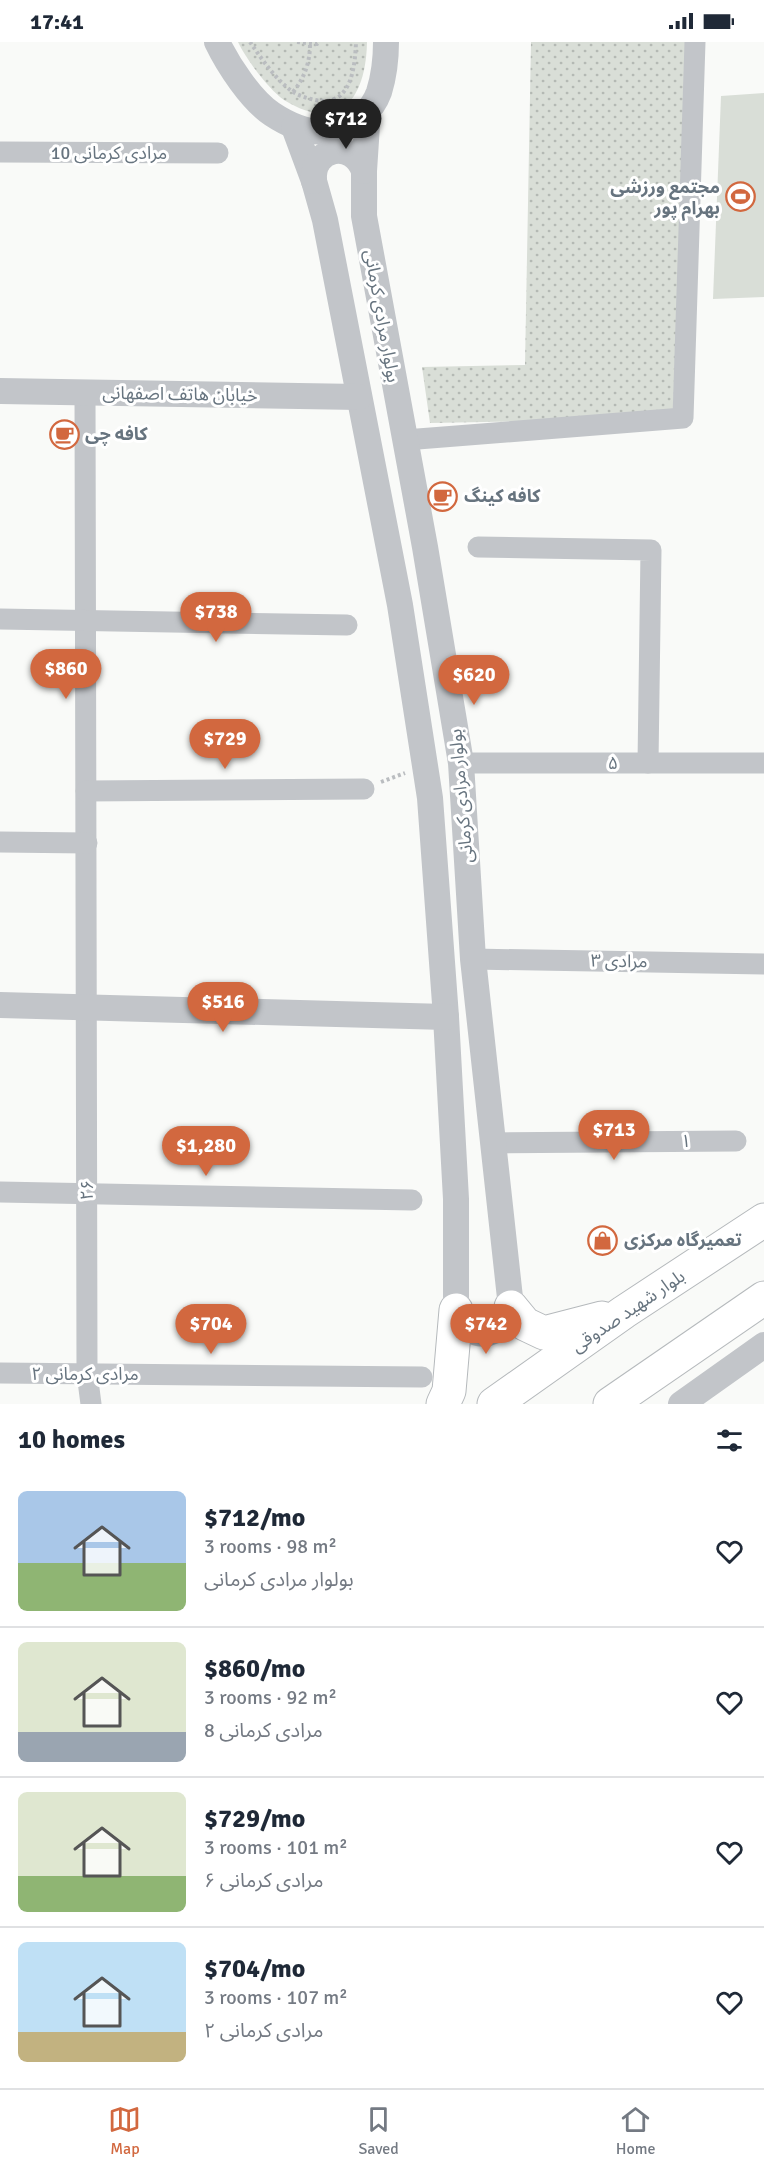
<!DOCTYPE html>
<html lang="en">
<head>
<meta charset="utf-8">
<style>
  :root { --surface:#fff; --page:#f2f2f3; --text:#1f2937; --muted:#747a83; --line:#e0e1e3; --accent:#d2683f }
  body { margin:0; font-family:Signika,"Noto Sans Arabic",sans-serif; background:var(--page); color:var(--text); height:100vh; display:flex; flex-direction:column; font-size:22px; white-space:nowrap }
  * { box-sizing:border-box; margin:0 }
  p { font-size:20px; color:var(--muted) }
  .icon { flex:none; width:33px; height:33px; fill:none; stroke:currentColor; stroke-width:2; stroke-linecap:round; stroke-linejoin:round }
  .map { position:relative; height:1362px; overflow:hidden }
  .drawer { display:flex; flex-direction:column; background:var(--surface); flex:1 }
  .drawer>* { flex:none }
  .price { position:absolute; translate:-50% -51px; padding:0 14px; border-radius:21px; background:var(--accent); color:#fff; font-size:20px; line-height:39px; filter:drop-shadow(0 2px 3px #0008) }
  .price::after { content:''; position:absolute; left:50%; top:36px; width:18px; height:14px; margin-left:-9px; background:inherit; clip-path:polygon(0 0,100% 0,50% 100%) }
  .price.active { background:#222; color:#fff }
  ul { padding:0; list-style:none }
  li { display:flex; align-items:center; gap:18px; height:150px; padding:0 18px }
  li+li { border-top:2px solid var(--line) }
  li span { display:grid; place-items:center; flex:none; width:168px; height:120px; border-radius:9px; color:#555 }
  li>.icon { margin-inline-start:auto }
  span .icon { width:72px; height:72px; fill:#fffc; stroke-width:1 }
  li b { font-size:26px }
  h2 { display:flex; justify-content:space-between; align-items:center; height:72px; padding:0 18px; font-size:26px }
  .status { display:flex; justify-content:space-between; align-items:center; height:42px; padding:0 30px; background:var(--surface); direction:ltr }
  .status svg { height:16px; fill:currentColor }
  .menu { display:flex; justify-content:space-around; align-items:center; height:84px; border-top:2px solid var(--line); background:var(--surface); font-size:16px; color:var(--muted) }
  .menu a { display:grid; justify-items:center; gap:3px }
  .menu .active { color:var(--accent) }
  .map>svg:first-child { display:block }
</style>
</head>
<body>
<div class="status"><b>17:41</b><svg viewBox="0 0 49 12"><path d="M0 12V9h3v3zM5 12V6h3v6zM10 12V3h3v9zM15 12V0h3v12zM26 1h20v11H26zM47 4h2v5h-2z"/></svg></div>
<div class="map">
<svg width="764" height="1362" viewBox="0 0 764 1362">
  <defs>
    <pattern id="park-dots" width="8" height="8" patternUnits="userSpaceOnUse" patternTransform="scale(1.5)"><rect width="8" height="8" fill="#d9ded7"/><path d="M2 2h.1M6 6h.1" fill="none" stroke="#b4b9b4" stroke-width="1.8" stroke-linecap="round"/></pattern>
  </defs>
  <rect width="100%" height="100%" fill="#f9faf8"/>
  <!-- grass -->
  <path fill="#d9ded7" d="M 764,51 L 764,255 L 713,257 L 721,54 Z"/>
  <!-- park -->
  <g fill="url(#park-dots)">
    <path d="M 238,0 L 367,0 C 366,55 341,93 284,58 C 269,48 246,17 238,0 Z"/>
    <path d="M 531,0 L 690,0 L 683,376 L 430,381 L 422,325 L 525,323 Z"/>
  </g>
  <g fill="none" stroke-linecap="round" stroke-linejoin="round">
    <defs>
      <g id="trunk">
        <path d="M 511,1265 L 525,1282 L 544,1291 L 602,1276"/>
        <path d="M 443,1362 L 449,1349 L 456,1268"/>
        <path d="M 494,1362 L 624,1270 L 764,1178"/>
        <path d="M 610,1362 L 764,1256"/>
      </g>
    </defs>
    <!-- trunk casing -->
    <use href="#trunk" stroke="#b5b9bc" stroke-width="35"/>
    <!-- path -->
    <g stroke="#babdc0" stroke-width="4" stroke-dasharray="3 3" stroke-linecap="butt">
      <path d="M 250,0 C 261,16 274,35 289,47 C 296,53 306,56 315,58 C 351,66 355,26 356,0"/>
      <path d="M 297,0 L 317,2 L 319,0"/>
      <path d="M 293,50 C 305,35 310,20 310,2"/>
      <path d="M 381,740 L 405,731"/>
    </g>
    <!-- minor -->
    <g stroke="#c2c5c9" stroke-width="21">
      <path d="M 0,110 L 218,111"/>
      <path d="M 85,350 L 87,1331 L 91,1362"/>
      <path d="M 405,398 L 683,376 L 695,0"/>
      <path d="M 478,505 L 651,508 L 648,721"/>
      <path d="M 0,577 L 347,583"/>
      <path d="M 461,721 L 764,721"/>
      <path d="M 86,749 L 364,747"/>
      <path d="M 0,800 L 87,801"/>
      <path d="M 473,917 L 764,922"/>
      <path d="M 492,1101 L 736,1099"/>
      <path d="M 0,1150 L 412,1158"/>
      <path d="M 0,1331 L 422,1335"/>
    </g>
    <!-- tertiary -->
    <g stroke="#c2c5c9" stroke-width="26">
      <path d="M 217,0 C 228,23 251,58 272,72 C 302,92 336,99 364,72 C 370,67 376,58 379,50 C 384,34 386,17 386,0"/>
      <path d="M 294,85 L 314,139 L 325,178 L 400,563 L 430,756 L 446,975 L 456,1157 L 456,1268 C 467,1301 503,1299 511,1265 L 473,917 L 461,721 L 425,505 L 364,174 L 364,129 L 368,68"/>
      <path d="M 314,139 C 311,105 353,97 364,129"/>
      <path d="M 0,349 L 359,355"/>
      <path d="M 0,963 L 446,975"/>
      <path d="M 681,1362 L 764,1303"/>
    </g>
    <!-- trunk -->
    <use href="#trunk" stroke="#fff" stroke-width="33"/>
  </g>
  <!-- icons -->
  <defs>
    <symbol id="stadium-ring" viewBox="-11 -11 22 22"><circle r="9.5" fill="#fff" stroke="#d2683f" stroke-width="1.5"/><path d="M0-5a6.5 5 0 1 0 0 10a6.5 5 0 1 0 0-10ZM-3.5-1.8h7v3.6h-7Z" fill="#d2683f"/></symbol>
    <symbol id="cafe-ring" viewBox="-11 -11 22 22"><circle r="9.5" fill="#fff" stroke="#d2683f" stroke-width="1.5"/><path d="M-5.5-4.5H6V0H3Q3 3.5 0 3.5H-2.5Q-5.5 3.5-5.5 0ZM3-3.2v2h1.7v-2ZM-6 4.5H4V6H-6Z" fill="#d2683f"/></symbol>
    <symbol id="shop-ring" viewBox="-11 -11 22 22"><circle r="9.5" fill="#fff" stroke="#d2683f" stroke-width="1.5"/><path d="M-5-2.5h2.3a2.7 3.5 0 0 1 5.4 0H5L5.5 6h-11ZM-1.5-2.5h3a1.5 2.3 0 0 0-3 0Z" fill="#d2683f"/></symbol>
  </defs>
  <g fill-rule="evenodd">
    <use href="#stadium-ring" x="724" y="138" width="33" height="33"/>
    <use href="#cafe-ring" x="48" y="376" width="33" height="33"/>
    <use href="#cafe-ring" x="426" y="438" width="33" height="33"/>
    <use href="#shop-ring" x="586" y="1182" width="33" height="33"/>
  </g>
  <g text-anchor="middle" stroke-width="6" stroke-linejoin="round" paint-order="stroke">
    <!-- street labels -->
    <g font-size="18" fill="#67747f" stroke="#fff">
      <text x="109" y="117">مرادی کرمانی 10</text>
      <text transform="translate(382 274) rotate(80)" y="6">بولوار مرادی کرمانی</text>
      <text transform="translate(180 352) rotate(1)" y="6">خیابان هاتف اصفهانی</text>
      <text x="613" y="727">۵</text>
      <text transform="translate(461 754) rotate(-95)" y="6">بولوار مرادی کرمانی</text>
      <text transform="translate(619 919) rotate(1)" y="6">مرادی ۳</text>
      <text x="686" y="1105">۱</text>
      <text transform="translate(87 1148) rotate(-90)" y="6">۲۶</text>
      <text transform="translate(628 1269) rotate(-34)" y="6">بلوار شهید صدوقی</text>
      <text x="85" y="1338">مرادی کرمانی ۲</text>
    </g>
    <!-- poi labels -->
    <g font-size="18" font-weight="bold" fill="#67747f" stroke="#fff" text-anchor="start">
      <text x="720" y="151" text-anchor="end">مجتمع ورزشی<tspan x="720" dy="21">بهرام پور</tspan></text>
      <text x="85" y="398">کافه چی</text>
      <text x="464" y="460">کافه کینگ</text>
      <text x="624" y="1204">تعمیرگاه مرکزی</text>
    </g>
  </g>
</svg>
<b class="price active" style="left:346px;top:108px">$712</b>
<b class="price" style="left:216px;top:601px">$738</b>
<b class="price" style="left:66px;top:658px">$860</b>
<b class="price" style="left:474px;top:664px">$620</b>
<b class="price" style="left:225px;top:728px">$729</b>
<b class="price" style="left:223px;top:991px">$516</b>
<b class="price" style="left:614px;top:1119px">$713</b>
<b class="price" style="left:206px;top:1135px">$1,280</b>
<b class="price" style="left:211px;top:1313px">$704</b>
<b class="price" style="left:486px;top:1313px">$742</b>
</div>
<section class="drawer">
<h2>10 homes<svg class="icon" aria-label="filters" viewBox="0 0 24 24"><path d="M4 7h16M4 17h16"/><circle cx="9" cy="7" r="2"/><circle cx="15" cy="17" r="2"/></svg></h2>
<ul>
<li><span style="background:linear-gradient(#a9c7e8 60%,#8fb573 0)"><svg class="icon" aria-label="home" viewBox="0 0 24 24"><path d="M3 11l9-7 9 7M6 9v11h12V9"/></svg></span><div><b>$712/mo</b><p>3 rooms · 98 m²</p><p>بولوار مرادی کرمانی</p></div><svg class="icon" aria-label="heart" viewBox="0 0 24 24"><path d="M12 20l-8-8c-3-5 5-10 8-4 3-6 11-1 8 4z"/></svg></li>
<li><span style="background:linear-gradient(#dfe7d0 75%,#9aa5b1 0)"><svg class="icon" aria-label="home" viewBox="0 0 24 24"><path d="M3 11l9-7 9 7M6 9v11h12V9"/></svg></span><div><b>$860/mo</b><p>3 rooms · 92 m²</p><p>مرادی کرمانی 8</p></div><svg class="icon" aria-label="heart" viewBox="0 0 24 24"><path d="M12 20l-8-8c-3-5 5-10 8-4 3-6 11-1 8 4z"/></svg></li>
<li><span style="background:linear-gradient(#dfe7d0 70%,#8fb573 0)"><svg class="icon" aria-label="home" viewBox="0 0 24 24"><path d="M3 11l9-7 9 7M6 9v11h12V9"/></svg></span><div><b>$729/mo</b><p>3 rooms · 101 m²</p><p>مرادی کرمانی ۶</p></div><svg class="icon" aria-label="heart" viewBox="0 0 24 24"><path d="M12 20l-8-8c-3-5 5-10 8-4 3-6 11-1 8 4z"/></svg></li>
<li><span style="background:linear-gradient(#bfe0f5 75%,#c2b280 0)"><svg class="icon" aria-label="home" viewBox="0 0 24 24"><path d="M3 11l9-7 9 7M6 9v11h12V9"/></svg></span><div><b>$704/mo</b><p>3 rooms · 107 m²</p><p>مرادی کرمانی ۲</p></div><svg class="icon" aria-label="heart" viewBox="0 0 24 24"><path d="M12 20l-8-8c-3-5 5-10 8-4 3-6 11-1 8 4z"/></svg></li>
</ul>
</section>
<nav class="menu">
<a class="active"><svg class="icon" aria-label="map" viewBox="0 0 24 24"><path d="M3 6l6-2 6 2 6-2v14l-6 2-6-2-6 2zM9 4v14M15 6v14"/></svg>Map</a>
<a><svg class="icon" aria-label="saved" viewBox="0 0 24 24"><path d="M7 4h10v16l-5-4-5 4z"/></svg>Saved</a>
<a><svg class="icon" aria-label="home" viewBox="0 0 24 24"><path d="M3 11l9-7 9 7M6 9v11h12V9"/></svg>Home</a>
</nav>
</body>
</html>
